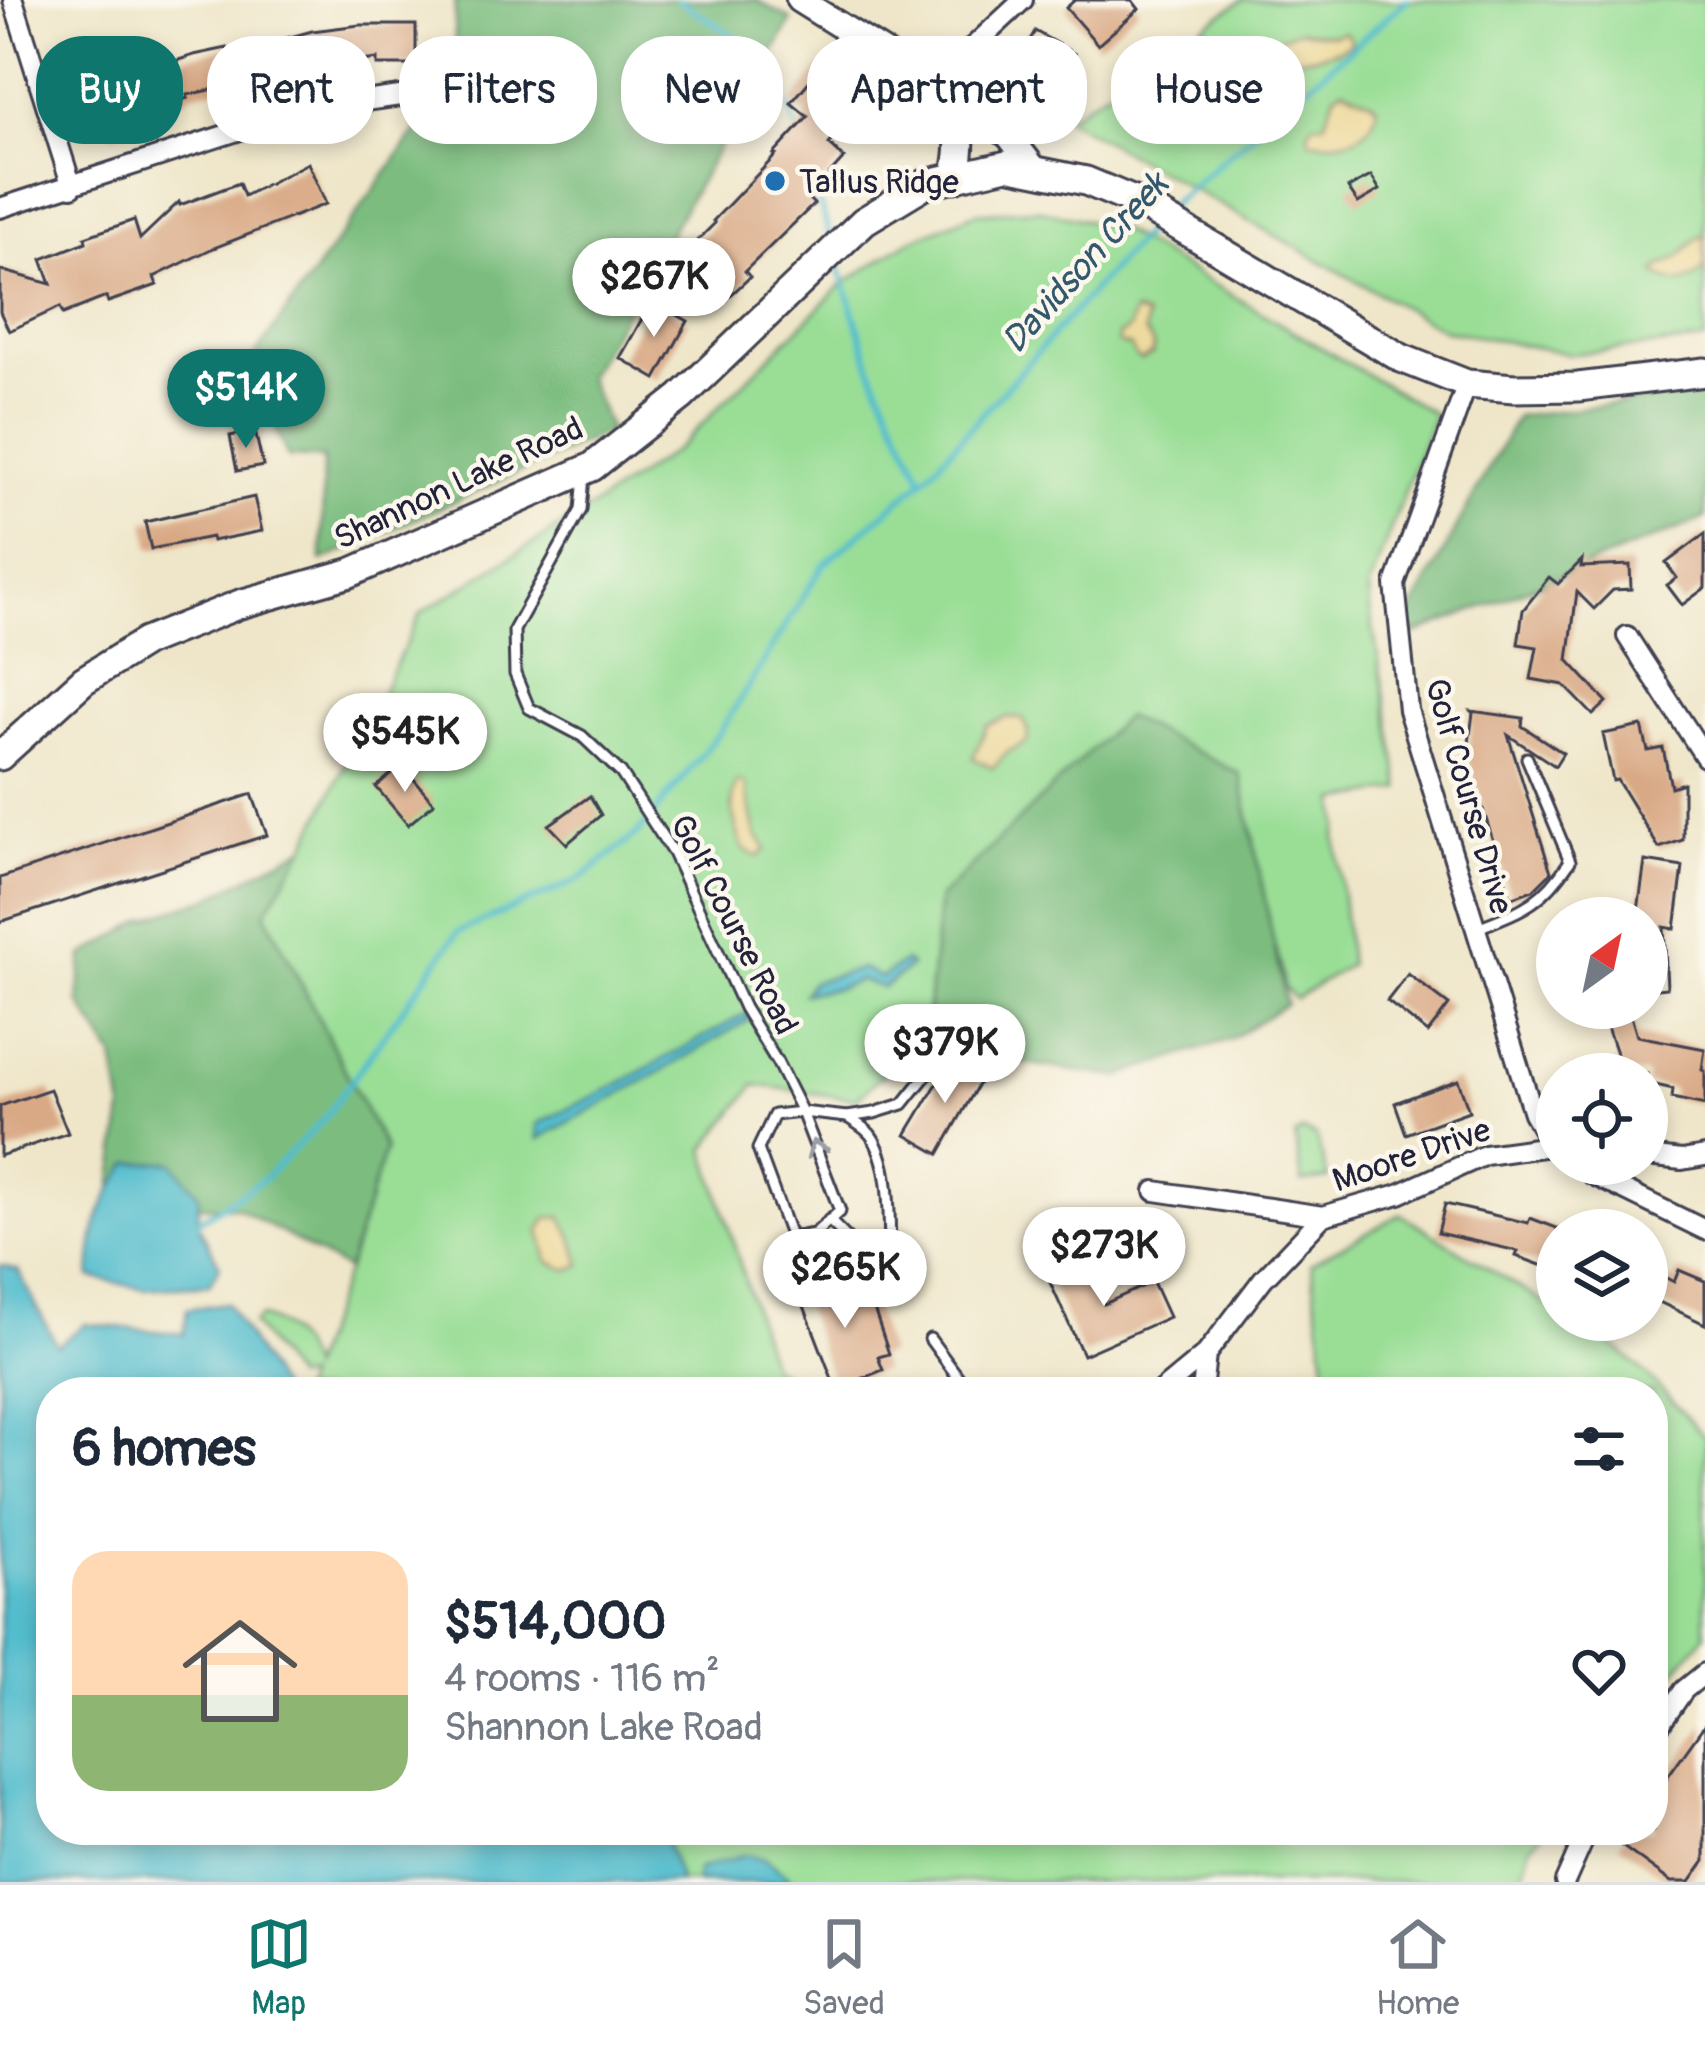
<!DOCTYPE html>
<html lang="en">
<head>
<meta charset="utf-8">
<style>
  :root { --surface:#fff; --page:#f2f2f3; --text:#1f2937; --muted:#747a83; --line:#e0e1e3; --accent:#0f766e }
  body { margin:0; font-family:Pangolin,sans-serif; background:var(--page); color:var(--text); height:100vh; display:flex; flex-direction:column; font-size:45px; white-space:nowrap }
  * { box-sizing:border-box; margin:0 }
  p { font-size:39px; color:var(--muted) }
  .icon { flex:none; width:66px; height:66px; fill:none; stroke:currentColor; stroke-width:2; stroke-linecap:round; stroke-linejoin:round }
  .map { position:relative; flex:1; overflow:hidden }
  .panel { position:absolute; left:36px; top:1377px; width:1632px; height:468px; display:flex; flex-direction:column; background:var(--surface); border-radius:48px; box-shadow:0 6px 18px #0003 }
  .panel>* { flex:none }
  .top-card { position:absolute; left:36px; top:36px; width:1635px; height:108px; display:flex; gap:24px }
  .needle { width:78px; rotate:33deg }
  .tools { position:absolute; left:1536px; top:897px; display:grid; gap:24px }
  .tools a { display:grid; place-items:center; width:132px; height:132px; border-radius:50%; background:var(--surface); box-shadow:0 6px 18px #0003; font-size:60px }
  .price { position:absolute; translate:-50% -102px; padding:0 27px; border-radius:42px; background:#fff; color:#222; font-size:39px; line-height:78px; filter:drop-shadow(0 3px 6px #0008) }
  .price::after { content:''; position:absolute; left:50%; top:72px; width:36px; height:27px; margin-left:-18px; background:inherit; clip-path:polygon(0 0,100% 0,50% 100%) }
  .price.current { background:var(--accent); color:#fff }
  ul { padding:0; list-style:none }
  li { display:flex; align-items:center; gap:36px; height:300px; padding:0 36px }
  li span { display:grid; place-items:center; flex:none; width:336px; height:240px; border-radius:36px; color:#555 }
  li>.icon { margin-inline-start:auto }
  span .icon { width:144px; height:144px; fill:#fffc; stroke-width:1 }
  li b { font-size:51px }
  h2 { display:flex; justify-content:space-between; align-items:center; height:144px; padding:0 36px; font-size:51px }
  .tag { padding:0 42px; border-radius:48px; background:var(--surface); box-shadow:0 6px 18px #0003; font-size:42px; line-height:108px }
  .tag.current { background:var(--accent); color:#fff }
  .tabs { display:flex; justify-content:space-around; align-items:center; height:168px; border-top:3px solid var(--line); background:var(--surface); font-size:33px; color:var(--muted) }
  .tabs a { display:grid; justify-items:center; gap:6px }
  .tabs .current { color:var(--accent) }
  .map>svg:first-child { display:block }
</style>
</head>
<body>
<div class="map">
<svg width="1705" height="1882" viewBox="0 0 1705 1882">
  <rect width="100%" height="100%" fill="#fbf7ec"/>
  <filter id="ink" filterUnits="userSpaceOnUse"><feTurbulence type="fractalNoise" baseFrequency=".00833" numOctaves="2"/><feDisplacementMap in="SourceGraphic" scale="24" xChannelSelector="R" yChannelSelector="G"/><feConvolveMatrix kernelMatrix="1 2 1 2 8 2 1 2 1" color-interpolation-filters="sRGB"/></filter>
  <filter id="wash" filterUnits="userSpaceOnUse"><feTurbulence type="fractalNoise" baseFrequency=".004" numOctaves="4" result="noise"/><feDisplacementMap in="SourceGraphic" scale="48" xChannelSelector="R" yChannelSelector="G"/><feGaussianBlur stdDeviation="2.7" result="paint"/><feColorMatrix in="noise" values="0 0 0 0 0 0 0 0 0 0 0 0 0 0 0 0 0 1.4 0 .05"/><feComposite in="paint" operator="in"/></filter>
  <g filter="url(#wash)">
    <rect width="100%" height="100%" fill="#efe6c9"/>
    <!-- green -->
    <g fill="#9ade96" stroke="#5e8068" stroke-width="3">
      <path d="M 1243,0 L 1705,0 L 1705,341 L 1571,354 L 1444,330 L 1065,118 Z"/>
      <path d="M 1037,209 L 1117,228 L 1434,414 L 1369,587 L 1370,611 L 1401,789 L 1337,801 L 1339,826 L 1336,836 L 1349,965 L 1295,999 L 1285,988 L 1277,950 L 1265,946 L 1250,876 L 1255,846 L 1240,775 L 939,898 L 925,1036 L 856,1099 L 755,1085 L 705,1149 L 771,1366 L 813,1392 L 300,1392 L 305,1378 L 294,1379 L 253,1324 L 260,1317 C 283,1320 306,1350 309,1369 L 347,1270 L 385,1149 L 265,912 L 305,847 L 421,613 L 600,502 L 677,449 L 844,283 L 909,241 L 975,213 Z"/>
      <path d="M 1303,1131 L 1316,1136 L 1328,1179 L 1302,1182 L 1295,1136 Z"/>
      <path d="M 1401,1214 L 1557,1311 L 1557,1320 C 1605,1320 1673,1403 1705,1437 L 1705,1635 L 1653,1699 L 1653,1392 L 1329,1392 L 1311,1263 Z"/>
      <path d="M 662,1830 L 1545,1830 L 1530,1848 L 1521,1882 L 680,1882 Z"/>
    </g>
    <!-- forest -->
    <g fill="#7bbd7f" stroke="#4e705d" stroke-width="3">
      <path d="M 455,0 L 756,0 L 792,20 L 587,377 L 610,431 L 322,561 L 323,458 L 288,457 L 248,365 L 455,77 Z"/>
      <path d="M 1705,393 L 1705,518 L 1395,642 L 1517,416 Z"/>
      <path d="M 1126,716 L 1240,774 L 1286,1004 L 1231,1039 L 1117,1077 L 998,1059 L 928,1010 L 939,898 Z"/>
      <path d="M 305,847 L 265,913 L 385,1149 L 347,1270 L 236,1207 L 110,1201 L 123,1110 L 114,1057 L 79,1002 L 83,956 L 145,919 L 209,898 Z"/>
    </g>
    <!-- sand -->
    <g fill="#eeda9e" stroke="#887e6c" stroke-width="3">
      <path d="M 1298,30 L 1333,35 L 1345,32 L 1352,42 C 1331,57 1301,58 1276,60 L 1270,47 L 1276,39 Z"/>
      <path d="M 1343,88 L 1374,103 L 1377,109 C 1370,142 1338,145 1309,140 L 1308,132 L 1313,123 L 1324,123 L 1336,92 Z"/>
      <path d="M 1701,236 L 1705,237 L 1705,267 C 1689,286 1675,286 1655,273 C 1664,259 1673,264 1682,254 C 1689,247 1692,242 1701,236 Z"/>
      <path d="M 1134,312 L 1146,317 L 1145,332 L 1153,344 L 1153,354 L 1141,360 L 1135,356 L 1131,347 L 1118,343 L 1118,336 L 1129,329 Z"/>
      <path d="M 1007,717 L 1023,719 L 1029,731 L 1027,742 L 1008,752 L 993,768 L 973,758 L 987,726 Z"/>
      <path d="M 737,781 L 745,783 L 756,834 L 767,849 L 758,857 L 743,849 C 735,826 727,805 737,781 Z"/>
      <path d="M 561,1217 L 573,1238 L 581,1265 L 568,1270 L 548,1261 L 540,1231 L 547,1218 Z"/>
    </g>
    <!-- water -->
    <g fill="#52bdcd" stroke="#3a7084" stroke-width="3">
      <path d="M 905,961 L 911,966 L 883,988 L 860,980 L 836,989 L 804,993 L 811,982 L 863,968 L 881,978 Z"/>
      <path d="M 747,1013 L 750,1019 L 669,1067 L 538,1139 L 537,1124 L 613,1087 Z"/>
      <path d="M 172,1162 L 199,1195 L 197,1222 L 220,1266 L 209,1285 L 144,1289 L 90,1277 C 92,1227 100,1203 130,1163 Z"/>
      <path d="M 0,1265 L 18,1270 L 57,1346 L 85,1324 L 184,1334 L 187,1309 L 227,1303 L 281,1392 L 51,1392 L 51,1830 L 662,1830 L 680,1882 L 0,1882 Z"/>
      <path d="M 744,1855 L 765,1859 L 789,1877 L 789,1882 L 697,1882 L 697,1870 Z"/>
    </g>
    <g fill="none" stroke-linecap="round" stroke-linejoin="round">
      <!-- stream -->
      <g stroke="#52bdcd" stroke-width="6">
        <path d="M 678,0 L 740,40 L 791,112 L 797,133"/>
        <path d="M 814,186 L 832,242"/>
        <path d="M 1168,207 L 1407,0"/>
        <path d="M 837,260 L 872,370 L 923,480"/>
        <path d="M 197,1222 L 264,1179 L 324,1119 L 458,932 L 579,880 L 639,832 L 720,732 L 823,565 L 923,480 L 1155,221"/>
      </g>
    </g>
    <g id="blocks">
      <!-- building -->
      <g fill="#d9a985">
        <path d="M 1075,0 L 1132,0 L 1139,9 L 1098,45 L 1066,8 Z"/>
        <path d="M 360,25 L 416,25 L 416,65 L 377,65 L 377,59 L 308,68 L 309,71 L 263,83 L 262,79 L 187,95 L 188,98 L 132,116 L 136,127 L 111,135 L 104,113 L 97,115 L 88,85 L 119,75 L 120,79 L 194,55 L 227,48 L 228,54 L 312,31 Z"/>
        <path d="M 1035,31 L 1075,54 L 1055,88 L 1016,65 Z"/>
        <path d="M 822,66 L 864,102 L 829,144 L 844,158 L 808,198 L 814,204 L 745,271 L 750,277 L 718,307 L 675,263 L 715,223 L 713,221 L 776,155 L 774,154 L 808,117 L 791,103 Z"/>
        <path d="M 308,163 L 326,204 L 211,249 L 154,277 L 157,285 L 108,302 L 106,297 L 63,314 L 60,307 L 9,331 L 0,312 L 0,270 L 51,284 L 42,259 L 86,242 L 85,237 L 134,220 L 140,239 L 179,202 L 180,205 L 239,183 L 244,196 Z"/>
        <path d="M 1371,176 L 1380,190 L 1358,203 L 1348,188 Z"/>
        <path d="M 652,301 L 688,321 L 656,379 L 620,358 Z"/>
        <path d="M 255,431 L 263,466 L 237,471 L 230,436 Z"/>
        <path d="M 254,497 L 262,531 L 212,541 L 211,537 L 151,549 L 145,522 Z"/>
        <path d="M 1705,534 L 1705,588 L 1682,605 L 1667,585 L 1677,578 L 1666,563 Z"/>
        <path d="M 1582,560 L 1581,567 L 1630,565 L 1631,589 L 1613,590 L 1594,609 L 1577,592 L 1568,660 L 1607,702 L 1593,715 L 1564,685 L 1531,679 L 1537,647 L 1518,644 L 1523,610 L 1549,577 L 1558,584 Z"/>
        <path d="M 1471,711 L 1523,718 L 1522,726 L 1563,753 L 1555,766 L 1508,735 L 1551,872 L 1533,890 L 1511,898 L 1467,758 L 1473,713 Z"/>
        <path d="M 1642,726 L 1648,751 L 1663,748 L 1671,787 L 1683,783 L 1683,840 L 1659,848 L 1617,780 L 1613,781 L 1603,734 Z"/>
        <path d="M 402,765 L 434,803 L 408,825 L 376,787 Z"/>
        <path d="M 252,794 L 267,835 L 0,922 L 0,878 Z"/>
        <path d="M 590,796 L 601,815 L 567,844 L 549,825 Z"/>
        <path d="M 1645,861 L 1683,867 L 1675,929 L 1664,927 L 1667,988 L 1647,990 L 1647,918 L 1637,918 Z"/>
        <path d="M 1408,974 L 1449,1005 L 1428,1033 L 1387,1001 Z"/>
        <path d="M 1630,1013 L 1637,1036 L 1705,1049 L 1702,1070 L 1705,1071 L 1705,1105 L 1672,1098 L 1673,1089 L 1647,1083 L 1647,1074 L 1615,1074 L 1618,1059 L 1605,1021 Z"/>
        <path d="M 953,1057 L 984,1074 L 939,1154 L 906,1135 Z"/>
        <path d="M 1458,1080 L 1469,1111 L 1406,1134 L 1395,1103 Z"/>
        <path d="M 50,1089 L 68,1133 L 0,1156 L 0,1106 Z"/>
        <path d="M 1445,1204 L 1528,1223 L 1530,1218 L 1557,1228 L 1557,1271 L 1516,1256 L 1518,1251 L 1438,1233 Z"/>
        <path d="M 1085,1262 L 1104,1304 L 1153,1282 L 1169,1317 L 1083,1355 L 1048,1278 Z"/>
        <path d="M 1647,1268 L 1674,1282 L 1679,1270 L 1705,1281 L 1705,1324 L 1647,1296 Z"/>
        <path d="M 847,1275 L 853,1292 L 871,1300 L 889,1354 L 878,1357 L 883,1370 L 836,1389 L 799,1293 Z"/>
        <path d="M 1705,1724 L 1705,1861 L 1690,1882 L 1671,1882 L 1619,1844 L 1629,1830 L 1653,1830 L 1653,1797 Z"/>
      </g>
    </g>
  </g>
  <g filter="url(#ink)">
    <use href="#blocks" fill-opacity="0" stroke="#413f50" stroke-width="3"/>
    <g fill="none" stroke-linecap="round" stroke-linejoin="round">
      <defs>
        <g id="service">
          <path d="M 584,476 L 581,510 L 514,630 L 515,674 L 529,708 L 582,736 L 621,773 L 673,853 L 744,1008 L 777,1062 L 802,1112 L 840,1211 L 814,1234 L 791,1238 L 758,1149 L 774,1115 L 802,1112 L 847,1117 L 874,1113 L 903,1104 L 957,1037"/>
          <path d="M 1475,929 C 1522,910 1541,905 1570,861 L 1527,758"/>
          <path d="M 829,1220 L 854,1245 L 890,1257 C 889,1223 892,1162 870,1134 C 864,1127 855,1122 847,1117"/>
          <path d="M 930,1339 L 969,1392"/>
        </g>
        <g id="minor">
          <path d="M 13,0 L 72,187"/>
          <path d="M 932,85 L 1023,0"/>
          <path d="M 0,208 L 302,110 L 435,91"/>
          <path d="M 1467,384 L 1395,584 L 1408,710 L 1533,1113 L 1551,1144 L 1557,1148"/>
          <path d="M 1627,636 L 1705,757"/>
          <path d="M 1647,1156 L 1682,1160 L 1705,1156"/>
          <path d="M 1578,1164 L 1593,1175 L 1705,1230"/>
          <path d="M 1155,1191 L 1323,1216"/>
          <path d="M 1160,1392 L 1206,1354 L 1263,1279 L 1323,1216 L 1399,1194 L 1485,1155 L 1557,1145"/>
          <path d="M 1202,1392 L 1206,1354"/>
          <path d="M 1653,1735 L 1684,1690 L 1705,1673"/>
          <path d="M 1565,1882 L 1588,1830"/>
        </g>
        <path id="tertiary" d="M 799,0 L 971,107 L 1009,136 L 1036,171"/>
        <g id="secondary">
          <path d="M 955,98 C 961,126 962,149 955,178"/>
          <path d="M 0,756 L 84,680 L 145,642 L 240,604 L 350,573 L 592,467 L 681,397 L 864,221 L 925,184 L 1007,165 L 1086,181 L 1141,204 L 1401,358 L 1467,384 L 1514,388 L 1578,387 L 1705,372"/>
        </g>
      </defs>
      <!-- service casing -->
      <use href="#service" stroke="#413f50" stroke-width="15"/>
      <!-- minor casing -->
      <use href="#minor" stroke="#413f50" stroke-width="24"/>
      <!-- tertiary casing -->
      <use href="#tertiary" stroke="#413f50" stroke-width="30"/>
      <!-- secondary casing -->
      <use href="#secondary" stroke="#413f50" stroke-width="33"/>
      <!-- service -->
      <use href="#service" stroke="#fff" stroke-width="9"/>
      <!-- minor -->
      <use href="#minor" stroke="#fff" stroke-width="18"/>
      <!-- tertiary -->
      <use href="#tertiary" stroke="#fff" stroke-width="24"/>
      <!-- secondary -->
      <use href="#secondary" stroke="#fff" stroke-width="27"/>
    </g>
    <!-- one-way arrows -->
    <defs><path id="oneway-chevron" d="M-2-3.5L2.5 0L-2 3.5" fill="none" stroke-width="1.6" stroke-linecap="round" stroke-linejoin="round" transform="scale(3)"/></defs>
    <use stroke="#9c9ca7" href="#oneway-chevron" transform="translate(816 1148) rotate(-111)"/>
  </g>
  <!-- markers -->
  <circle fill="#1f6fb2" stroke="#fbf7ec" stroke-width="4.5" cx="775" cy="181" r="12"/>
  <g text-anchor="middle" stroke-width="9" stroke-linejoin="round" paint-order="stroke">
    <!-- poi labels -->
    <g font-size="33" fill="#22223b" stroke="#fbf7ec" text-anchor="start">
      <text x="799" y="193">Tallus Ridge</text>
    </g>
    <!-- street labels -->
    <g font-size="33" fill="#22223b" stroke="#fbf7ec">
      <text transform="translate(458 482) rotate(-25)" y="12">Shannon Lake Road</text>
      <text transform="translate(1470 796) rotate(74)" y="12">Golf Course Drive</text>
      <text transform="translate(735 924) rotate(63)" y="12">Golf Course Road</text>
      <text transform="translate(1411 1154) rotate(-19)" y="12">Moore Drive</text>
    </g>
    <!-- water labels -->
    <g font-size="36" font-style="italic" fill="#33586e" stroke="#fbf7ec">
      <text transform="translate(1084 262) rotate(-48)" y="13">Davidson Creek</text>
    </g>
  </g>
</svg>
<div class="tools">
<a><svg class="needle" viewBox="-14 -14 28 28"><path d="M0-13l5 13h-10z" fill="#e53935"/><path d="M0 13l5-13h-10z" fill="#747a83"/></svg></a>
<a><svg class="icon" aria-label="locate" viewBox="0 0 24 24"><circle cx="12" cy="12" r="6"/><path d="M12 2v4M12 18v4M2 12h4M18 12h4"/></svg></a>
<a><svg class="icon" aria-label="layers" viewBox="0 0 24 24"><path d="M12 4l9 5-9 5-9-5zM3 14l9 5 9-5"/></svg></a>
</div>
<b class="price" style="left:654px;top:340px">$267K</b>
<b class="price current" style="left:246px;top:451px">$514K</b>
<b class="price" style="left:405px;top:795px">$545K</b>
<b class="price" style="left:945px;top:1106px">$379K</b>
<b class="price" style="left:1104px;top:1309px">$273K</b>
<b class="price" style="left:845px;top:1331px">$265K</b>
<div class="top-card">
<a class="tag current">Buy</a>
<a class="tag">Rent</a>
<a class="tag">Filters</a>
<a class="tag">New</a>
<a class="tag">Apartment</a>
<a class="tag">House</a>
</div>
<section class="panel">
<h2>6 homes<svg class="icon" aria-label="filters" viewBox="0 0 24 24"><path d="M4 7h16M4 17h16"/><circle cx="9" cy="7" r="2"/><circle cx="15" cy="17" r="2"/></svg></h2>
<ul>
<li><span style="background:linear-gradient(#ffd9b3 60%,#8fb573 0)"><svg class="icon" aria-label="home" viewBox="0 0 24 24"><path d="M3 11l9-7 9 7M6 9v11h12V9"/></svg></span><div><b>$514,000</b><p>4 rooms · 116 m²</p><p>Shannon Lake Road</p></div><svg class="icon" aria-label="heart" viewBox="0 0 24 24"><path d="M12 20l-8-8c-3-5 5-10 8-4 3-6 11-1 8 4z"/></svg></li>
</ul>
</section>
</div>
<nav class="tabs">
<a class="current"><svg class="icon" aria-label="map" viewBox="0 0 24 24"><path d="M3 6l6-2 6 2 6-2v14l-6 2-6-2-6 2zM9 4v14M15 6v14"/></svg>Map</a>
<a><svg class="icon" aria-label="saved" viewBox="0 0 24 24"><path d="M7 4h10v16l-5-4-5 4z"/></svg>Saved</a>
<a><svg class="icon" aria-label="home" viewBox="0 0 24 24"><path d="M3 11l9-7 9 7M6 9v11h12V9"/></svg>Home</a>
</nav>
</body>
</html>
